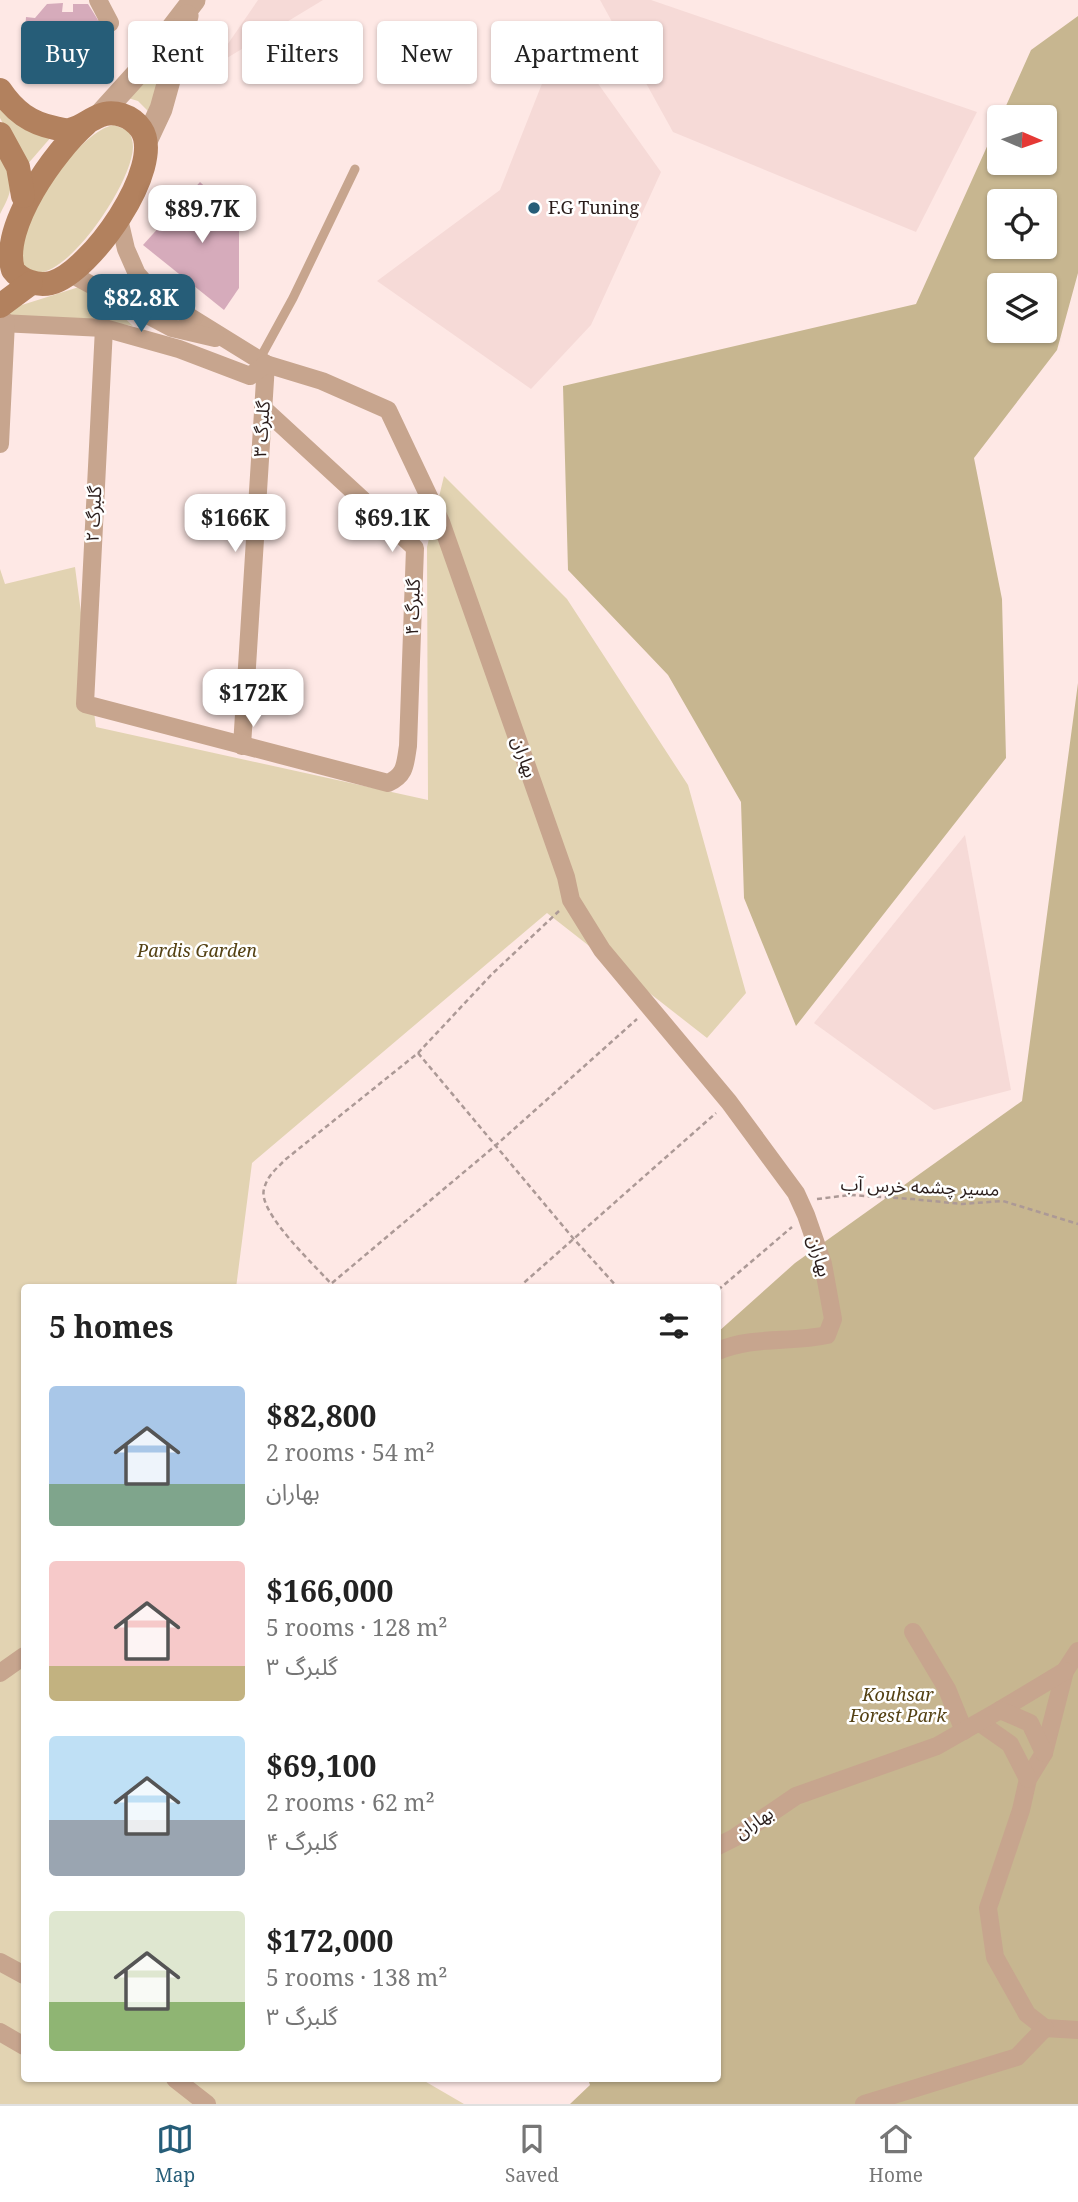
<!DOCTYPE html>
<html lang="en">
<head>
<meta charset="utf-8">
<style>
  :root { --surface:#fff; --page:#f6f6f6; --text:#222; --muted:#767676; --line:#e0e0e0; --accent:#265d78 }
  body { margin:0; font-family:"Noto Serif","Noto Sans Arabic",serif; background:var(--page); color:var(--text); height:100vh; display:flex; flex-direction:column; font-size:26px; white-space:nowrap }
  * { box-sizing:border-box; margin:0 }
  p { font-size:23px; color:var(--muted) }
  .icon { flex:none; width:38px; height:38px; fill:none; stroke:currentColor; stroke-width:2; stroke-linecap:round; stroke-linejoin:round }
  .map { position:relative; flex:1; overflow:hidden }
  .panel { position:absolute; left:21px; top:1284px; width:700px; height:798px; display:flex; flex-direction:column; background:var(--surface); border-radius:7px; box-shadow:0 2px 5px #0004 }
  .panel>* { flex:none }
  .guide { position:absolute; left:21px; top:21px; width:700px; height:63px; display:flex; gap:14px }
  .needle { width:46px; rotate:92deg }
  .tools { position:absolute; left:987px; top:105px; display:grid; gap:14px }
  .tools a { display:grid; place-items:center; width:70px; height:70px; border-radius:7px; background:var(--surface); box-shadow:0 2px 5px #0004; font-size:35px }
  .price { position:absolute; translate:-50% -60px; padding:0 16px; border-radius:14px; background:#fff; color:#222; font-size:23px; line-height:46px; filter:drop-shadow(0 2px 4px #0008) }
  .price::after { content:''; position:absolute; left:50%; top:42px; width:21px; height:16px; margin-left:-10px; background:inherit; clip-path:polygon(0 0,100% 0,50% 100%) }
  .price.on { background:var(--accent); color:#fff }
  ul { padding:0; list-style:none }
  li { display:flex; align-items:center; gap:21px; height:175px; padding:0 28px }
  li span { display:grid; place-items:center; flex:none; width:196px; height:140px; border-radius:7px; color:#555 }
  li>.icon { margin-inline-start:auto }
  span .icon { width:84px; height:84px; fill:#fffc; stroke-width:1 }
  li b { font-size:30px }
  h2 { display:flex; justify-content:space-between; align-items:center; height:84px; padding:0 28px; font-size:30px }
  .tag { padding:0 24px; border-radius:7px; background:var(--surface); box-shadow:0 2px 5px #0004; font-size:24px; line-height:63px }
  .tag.on { background:var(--accent); color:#fff }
  .tabs { display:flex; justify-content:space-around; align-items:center; height:98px; border-top:2px solid var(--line); background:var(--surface); font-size:19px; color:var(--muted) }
  .tabs a { display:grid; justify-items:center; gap:4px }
  .tabs .on { color:var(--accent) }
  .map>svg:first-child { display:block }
</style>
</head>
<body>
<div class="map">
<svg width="1078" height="2104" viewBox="0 0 1078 2104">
  <rect width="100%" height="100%" fill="#fee8e5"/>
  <!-- built -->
  <g fill="#f6dad7">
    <path d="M 258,0 L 323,0 L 212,67 Z"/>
    <path d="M 600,0 L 651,0 L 977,112 L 916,232 L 673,132 Z"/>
    <path d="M 562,33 L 661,172 L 591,325 L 531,389 L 377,281 L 500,190 Z"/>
    <path d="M 965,835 L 1011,1090 L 934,1110 L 814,1023 Z"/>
  </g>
  <!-- green -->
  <g fill="#e2d3b2">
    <path d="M 170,38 L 150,113 L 138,101 L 128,98 Z"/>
    <path d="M 0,105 L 52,136 L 26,166 L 0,118 Z"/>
    <path d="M 114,125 L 129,131 C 131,136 133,141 133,147 C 132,181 77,264 43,272 C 34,274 30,271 23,266 C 21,260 18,251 18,244 C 20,213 83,129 114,125 Z"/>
    <path d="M 0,150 C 13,180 16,185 0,214 Z"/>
    <path d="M 79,287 L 99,294 L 133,326 L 86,319 L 0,317 L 6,310 Z"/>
    <path d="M 444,476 L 567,599 L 688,785 L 746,993 L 707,1038 L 547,913 L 252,1163 L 236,1288 L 24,1288 L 24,2079 L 421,2079 L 464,2104 L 0,2104 L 0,569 L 5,584 L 75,567 L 96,727 L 428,800 L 427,547 Z"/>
  </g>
  <!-- forest -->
  <g fill="#c7b690" fill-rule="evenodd">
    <path d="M 1078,16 L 1078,273 L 1057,350 L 974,458 L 1002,599 L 1006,758 L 796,1026 L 744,898 L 741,802 L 668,675 L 568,570 L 563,386 L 916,304 L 999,120 L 999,163 L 1045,163 L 1045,117 L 1001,117 L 1031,50 ZM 999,201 L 1045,201 L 1045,247 L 999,247 ZM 999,285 L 1045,285 L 1045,331 L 999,331 Z"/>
    <path d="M 1078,683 L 1078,2104 L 570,2104 L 590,2085 L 588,2079 L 718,2079 L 718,1332 L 795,1263 L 1022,1101 Z"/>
  </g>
  <!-- building -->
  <g fill="#d6abbb">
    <path d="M 63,3 L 62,12 L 73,12 L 73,4 L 88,4 L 98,20 L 108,21 L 107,64 L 98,63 L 84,78 L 71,77 L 70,68 L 60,69 L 59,76 L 45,74 L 31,58 L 23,58 L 26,17 L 35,18 L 47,4 Z"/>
    <path d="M 200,182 L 239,219 L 239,288 L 224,310 L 143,245 Z"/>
  </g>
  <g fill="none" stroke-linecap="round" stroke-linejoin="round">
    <!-- path -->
    <g stroke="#ac9996" stroke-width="2.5" stroke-dasharray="5 3.5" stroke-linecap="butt">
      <path d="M 418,1053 L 573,1238 L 618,1288"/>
      <path d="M 817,1199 L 850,1195 L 912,1199 L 962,1204 L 1003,1201 L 1078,1224"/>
      <path d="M 332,1283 L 495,1146 L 637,1019"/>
      <path d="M 335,1288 C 319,1269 257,1213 264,1189 C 267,1176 277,1168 286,1159 L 418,1053 L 492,974 L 559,911"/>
      <path d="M 518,1288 L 716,1113"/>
      <path d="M 718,1290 L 792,1227"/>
    </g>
    <!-- service -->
    <path stroke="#c7a58e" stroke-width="9" d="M 258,362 L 293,298 L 355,169"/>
    <!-- minor -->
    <g stroke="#c7a58e" stroke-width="18">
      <path d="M 98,0 L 110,23"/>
      <path d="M 119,219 L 126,249 L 137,274 L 156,296 L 266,364 L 242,746"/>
      <path d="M 69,273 L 172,328 L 215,338"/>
      <path d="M 0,323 L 104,328 L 179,349 L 250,376 L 266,364 L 322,381 L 388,410 L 441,522 L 566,877 L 571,900 L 602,950 L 729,1102 L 796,1193 L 806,1215 L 823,1264 L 833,1319 L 827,1335 C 791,1343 751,1336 718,1351"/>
      <path d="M 104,328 L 85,704 L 388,783 C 406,775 405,764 408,746 L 415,548 L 263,408"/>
      <path d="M 0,444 L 6,322"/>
      <path d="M 913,1632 L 947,1689 L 964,1731"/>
      <path d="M 1078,1651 L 1065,1671 L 1044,1753 L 1028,1779 L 1021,1810 L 988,1908 L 995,1957 L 1027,2014 L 1045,2028 L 1078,2030"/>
      <path d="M 0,1673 L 24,1656"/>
      <path d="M 1000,1710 L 1065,1671"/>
      <path d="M 980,1723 L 1010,1744 L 1028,1779"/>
      <path d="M 718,1846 L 734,1838 L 796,1796 L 937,1746 L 1000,1710 L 1030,1723 L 1044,1753"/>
      <path d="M 0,1962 L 24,1975"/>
      <path d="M 0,2032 L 24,2046"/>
      <path d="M 175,2079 L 207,2104"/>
      <path d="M 864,2104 L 1017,2057 L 1045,2028"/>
    </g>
    <!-- tertiary -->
    <g stroke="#c7a58e" stroke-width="23">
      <path d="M 100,115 L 138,73 L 194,0"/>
      <path d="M 146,141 L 161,109 L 187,16"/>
    </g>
    <!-- secondary -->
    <g stroke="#b2815e" stroke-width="24">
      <path d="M 0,90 C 14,111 30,123 55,128 C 60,129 65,131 70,130 C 82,127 89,120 99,116 C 113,109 132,116 141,129 C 166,166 90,273 51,283 C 37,286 21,281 13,270 C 0,227 55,151 86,124"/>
      <path d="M 0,134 L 18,167 L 23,196"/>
      <path d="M 0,306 L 31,283"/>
    </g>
  </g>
  <!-- markers -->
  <circle fill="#265d78" stroke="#fff" stroke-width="2.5" cx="534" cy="208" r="7"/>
  <g text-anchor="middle" stroke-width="5" stroke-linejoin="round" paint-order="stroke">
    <!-- poi labels -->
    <g font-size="18" fill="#291c1a" stroke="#fff" text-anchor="start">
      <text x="548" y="214">F.G Tuning</text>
    </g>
    <!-- street labels -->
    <g font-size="18" fill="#291c1a" stroke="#fff">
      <text transform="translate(262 429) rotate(-86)" y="6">گلبرگ ۳</text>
      <text transform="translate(94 514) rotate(-87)" y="6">گلبرگ ۲</text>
      <text transform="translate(413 607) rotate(-88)" y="6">گلبرگ ۴</text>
      <text transform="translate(524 757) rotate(71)" y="6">بهاران</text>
      <text transform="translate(920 1187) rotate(2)" y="6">مسیر چشمه خرس آب</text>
      <text transform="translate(819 1256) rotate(74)" y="6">بهاران</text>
      <text transform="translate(754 1823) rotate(-34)" y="6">بهاران</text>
    </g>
    <!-- park labels -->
    <g font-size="18" font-style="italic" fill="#544113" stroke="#fff">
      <text x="197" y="957">Pardis Garden</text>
      <text x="898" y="1701">Kouhsar<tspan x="898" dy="21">Forest Park</tspan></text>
    </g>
  </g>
</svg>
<div class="tools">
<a><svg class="needle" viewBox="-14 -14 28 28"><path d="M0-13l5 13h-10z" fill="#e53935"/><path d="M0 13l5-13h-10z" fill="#767676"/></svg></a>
<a><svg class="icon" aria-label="locate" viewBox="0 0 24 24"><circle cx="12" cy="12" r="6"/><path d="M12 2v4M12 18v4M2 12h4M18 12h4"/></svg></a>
<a><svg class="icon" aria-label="layers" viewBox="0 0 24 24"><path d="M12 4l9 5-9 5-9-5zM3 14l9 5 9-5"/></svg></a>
</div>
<b class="price" style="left:202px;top:245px">$89.7K</b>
<b class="price on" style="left:141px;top:334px">$82.8K</b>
<b class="price" style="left:235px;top:554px">$166K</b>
<b class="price" style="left:392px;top:554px">$69.1K</b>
<b class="price" style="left:253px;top:729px">$172K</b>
<div class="guide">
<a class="tag on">Buy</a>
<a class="tag">Rent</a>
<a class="tag">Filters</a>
<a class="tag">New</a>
<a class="tag">Apartment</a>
</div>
<section class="panel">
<h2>5 homes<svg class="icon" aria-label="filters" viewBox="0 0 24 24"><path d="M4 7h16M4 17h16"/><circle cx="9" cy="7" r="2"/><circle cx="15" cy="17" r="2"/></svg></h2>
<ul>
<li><span style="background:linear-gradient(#a9c7e8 70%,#7fa58c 0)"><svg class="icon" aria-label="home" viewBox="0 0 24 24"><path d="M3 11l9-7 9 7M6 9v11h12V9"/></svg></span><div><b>$82,800</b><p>2 rooms · 54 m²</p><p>بهاران</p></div></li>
<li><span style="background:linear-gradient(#f6c9c9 75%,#c2b280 0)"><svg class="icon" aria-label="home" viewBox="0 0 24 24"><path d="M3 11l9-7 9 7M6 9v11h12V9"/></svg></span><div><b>$166,000</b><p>5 rooms · 128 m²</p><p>گلبرگ ۳</p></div></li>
<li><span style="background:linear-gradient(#bfe0f5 60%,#9aa5b1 0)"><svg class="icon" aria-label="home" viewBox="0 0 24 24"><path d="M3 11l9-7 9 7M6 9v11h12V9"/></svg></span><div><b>$69,100</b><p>2 rooms · 62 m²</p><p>گلبرگ ۴</p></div></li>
<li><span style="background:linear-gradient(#dfe7d0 65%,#8fb573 0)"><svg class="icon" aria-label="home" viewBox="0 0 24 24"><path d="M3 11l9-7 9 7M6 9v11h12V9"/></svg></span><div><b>$172,000</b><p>5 rooms · 138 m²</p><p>گلبرگ ۳</p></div></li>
</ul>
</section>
</div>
<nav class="tabs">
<a class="on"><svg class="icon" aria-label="map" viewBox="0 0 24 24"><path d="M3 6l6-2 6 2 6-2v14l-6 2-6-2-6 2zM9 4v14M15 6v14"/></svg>Map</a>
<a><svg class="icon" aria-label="saved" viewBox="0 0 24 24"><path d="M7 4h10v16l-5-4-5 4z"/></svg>Saved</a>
<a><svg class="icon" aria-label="home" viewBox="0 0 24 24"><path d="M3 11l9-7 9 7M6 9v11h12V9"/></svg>Home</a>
</nav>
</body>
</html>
